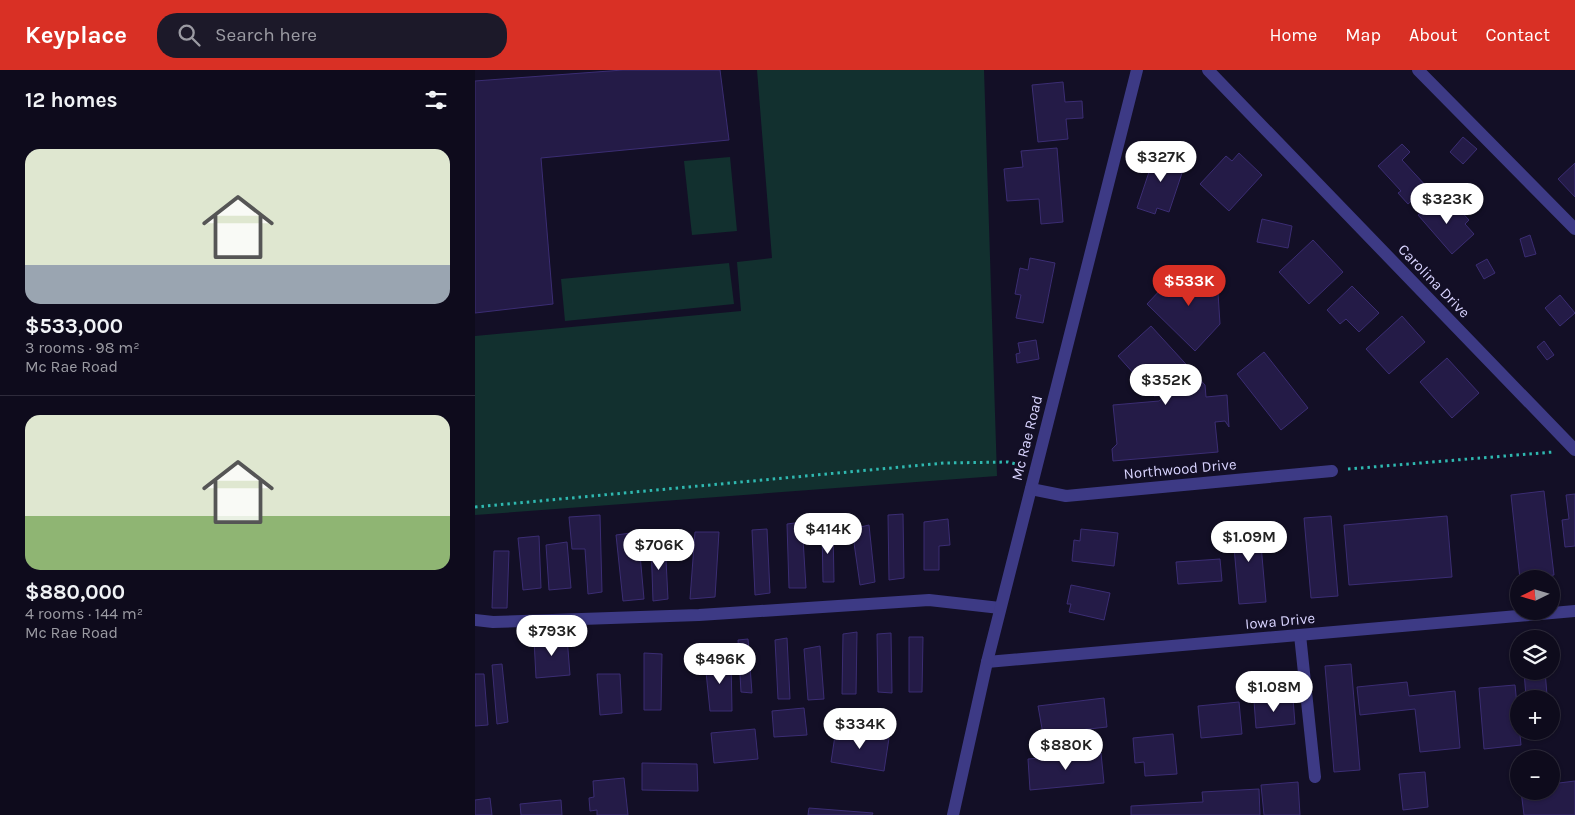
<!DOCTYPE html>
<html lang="en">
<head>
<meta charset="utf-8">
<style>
  :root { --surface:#0e0b1c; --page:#1c1929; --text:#f1f3f6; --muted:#9b9ba3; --line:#2e2b3b; --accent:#d93025 }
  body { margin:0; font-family:Karla,sans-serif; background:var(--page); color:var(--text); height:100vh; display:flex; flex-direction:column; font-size:19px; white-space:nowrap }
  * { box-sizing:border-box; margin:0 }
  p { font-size:16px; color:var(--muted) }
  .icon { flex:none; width:28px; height:28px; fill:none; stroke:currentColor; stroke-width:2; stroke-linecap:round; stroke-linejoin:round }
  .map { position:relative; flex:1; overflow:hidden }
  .sheet { display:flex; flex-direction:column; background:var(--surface); width:475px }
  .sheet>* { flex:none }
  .needle { width:32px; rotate:265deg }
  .tools { position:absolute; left:1035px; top:500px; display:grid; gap:10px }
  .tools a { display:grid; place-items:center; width:50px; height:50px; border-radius:50%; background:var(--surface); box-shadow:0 1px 4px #0004,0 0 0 1px var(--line); font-size:25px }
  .price { position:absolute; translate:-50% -42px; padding:0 11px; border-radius:18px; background:#fff; color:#222; font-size:16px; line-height:32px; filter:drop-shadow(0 1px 2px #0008) }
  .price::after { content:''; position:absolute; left:50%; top:30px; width:15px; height:11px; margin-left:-8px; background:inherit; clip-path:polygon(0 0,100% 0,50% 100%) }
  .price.active { background:var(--accent); color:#fff }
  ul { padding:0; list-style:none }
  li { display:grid; align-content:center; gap:10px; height:265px; padding:0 25px }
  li+li { border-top:1px solid var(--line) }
  li span { display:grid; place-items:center; height:155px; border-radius:15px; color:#555 }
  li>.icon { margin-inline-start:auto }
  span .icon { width:90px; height:90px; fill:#fffc; stroke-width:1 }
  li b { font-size:21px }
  h2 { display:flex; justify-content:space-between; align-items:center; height:60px; padding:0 25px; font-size:21px }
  header { display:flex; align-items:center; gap:30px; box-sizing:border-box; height:70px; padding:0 25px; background:var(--accent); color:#fff }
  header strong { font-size:24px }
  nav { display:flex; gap:28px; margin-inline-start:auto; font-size:18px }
  .search { width:350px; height:45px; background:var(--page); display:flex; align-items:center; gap:12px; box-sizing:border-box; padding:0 18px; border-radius:20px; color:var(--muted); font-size:19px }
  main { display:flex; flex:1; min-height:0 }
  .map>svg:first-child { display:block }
</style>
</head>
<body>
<header>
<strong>Keyplace</strong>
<div class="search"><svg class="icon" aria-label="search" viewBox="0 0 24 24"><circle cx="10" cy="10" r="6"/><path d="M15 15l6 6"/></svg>Search here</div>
<nav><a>Home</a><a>Map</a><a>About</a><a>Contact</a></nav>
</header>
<main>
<section class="sheet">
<h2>12 homes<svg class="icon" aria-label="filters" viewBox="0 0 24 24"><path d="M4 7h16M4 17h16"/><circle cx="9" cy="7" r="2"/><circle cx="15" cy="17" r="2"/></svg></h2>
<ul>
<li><span style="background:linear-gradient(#dfe7d0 75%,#9aa5b1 0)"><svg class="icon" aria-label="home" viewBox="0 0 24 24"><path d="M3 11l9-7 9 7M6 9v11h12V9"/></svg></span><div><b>$533,000</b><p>3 rooms · 98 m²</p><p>Mc Rae Road</p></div></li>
<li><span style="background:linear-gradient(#dfe7d0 65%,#8fb573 0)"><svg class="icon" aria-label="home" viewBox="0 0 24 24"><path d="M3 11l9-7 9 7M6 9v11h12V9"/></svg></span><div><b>$880,000</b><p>4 rooms · 144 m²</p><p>Mc Rae Road</p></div></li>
</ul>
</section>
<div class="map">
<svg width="1100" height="745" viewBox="0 0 1100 745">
  <rect width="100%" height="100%" fill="#130f26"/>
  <!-- green -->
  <g fill="#12302f">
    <path d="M 282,0 L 509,0 L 522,406 L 0,445 L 0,266 L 266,241 L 262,192 L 297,188 Z"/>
    <path d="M 255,87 L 262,161 L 217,165 L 209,91 Z"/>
    <path d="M 254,193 L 259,234 L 90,251 L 86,209 Z"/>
  </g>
  <!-- building -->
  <g fill="#241b47" stroke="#3b2d73">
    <path d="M 148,0 L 245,0 L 254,70 L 66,88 L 78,234 L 0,243 L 0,11 Z"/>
    <path d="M 588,12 L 590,32 L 607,31 L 608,48 L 591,49 L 593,69 L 563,72 L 557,15 Z"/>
    <path d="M 988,67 L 1002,79 L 988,94 L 975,82 Z"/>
    <path d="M 927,74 L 935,82 L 927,90 L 952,117 L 933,134 L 923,123 L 926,121 L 903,96 Z"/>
    <path d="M 582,78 L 588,152 L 566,154 L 564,129 L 532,131 L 529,99 L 548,97 L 546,81 Z"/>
    <path d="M 681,81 L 711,91 L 694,142 L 682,138 L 680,144 L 662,138 Z"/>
    <path d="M 764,83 L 787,105 L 754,141 L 725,114 L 751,86 L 757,91 Z"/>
    <path d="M 1100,93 L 1100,127 L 1083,109 Z"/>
    <path d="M 963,127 L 976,142 L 982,137 L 994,150 L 990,154 L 999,164 L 977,184 L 943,145 Z"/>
    <path d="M 787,149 L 817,156 L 813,178 L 782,172 Z"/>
    <path d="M 1055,165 L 1061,184 L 1050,187 L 1045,169 Z"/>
    <path d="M 838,170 L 868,202 L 834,234 L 804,202 Z"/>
    <path d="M 555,188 L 580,193 L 568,253 L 541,248 L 546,225 L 540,224 L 545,198 L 553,200 Z"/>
    <path d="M 1012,189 L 1020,203 L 1009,209 L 1001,195 Z"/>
    <path d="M 718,198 L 743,223 L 745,254 L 720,281 L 672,234 L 688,217 L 696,217 L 695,211 L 707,199 Z"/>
    <path d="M 877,216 L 904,243 L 884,262 L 871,249 L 865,254 L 852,240 Z"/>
    <path d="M 1085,225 L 1100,243 L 1085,256 L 1070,238 Z"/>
    <path d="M 927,246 L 950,272 L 914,304 L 891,279 Z"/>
    <path d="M 676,256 L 730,315 L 731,327 L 752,325 L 754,357 L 750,351 L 740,352 L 743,382 L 638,391 L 637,379 L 642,374 L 638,335 L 684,331 L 691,325 L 679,326 L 643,286 Z"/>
    <path d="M 561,270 L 564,289 L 542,293 L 541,284 L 545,283 L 543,273 Z"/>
    <path d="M 1069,271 L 1079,285 L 1072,290 L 1062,277 Z"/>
    <path d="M 789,282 L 833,338 L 806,360 L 762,304 Z"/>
    <path d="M 972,288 L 1004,323 L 977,348 L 945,312 Z"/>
    <path d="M 1069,421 L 1079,505 L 1045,509 L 1036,425 Z"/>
    <path d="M 1100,424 L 1100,476 L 1090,477 L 1087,450 L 1094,449 L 1091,425 Z"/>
    <path d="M 428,444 L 429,508 L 414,510 L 413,445 Z"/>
    <path d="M 125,445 L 127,522 L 113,524 L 110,479 L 97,479 L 94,447 Z"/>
    <path d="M 856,446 L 863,526 L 836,528 L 829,448 Z"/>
    <path d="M 972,446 L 977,507 L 874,515 L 869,455 Z"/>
    <path d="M 473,449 L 475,475 L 464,476 L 464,500 L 449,500 L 449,452 Z"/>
    <path d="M 327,452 L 331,518 L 314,518 L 312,454 Z"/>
    <path d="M 784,452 L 791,532 L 764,534 L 757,454 Z"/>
    <path d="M 394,455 L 400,512 L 385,515 L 377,459 Z"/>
    <path d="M 358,457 L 359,512 L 348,512 L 347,458 Z"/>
    <path d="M 292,459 L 295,523 L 280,525 L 277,460 Z"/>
    <path d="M 606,459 L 643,463 L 639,496 L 597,491 L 599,470 L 605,471 Z"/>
    <path d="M 163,462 L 169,529 L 148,531 L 141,465 Z"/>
    <path d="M 220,462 L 244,462 L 240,527 L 215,529 Z"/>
    <path d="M 64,466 L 66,518 L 48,520 L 43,468 Z"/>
    <path d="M 190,470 L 193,529 L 178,531 L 176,472 Z"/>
    <path d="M 92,472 L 96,518 L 74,520 L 71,475 Z"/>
    <path d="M 19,481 L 34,481 L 32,538 L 17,538 Z"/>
    <path d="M 745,489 L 747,511 L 703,514 L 701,492 Z"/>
    <path d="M 596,515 L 635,523 L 629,550 L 594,542 L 596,534 L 592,534 Z"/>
    <path d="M 382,562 L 381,624 L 367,624 L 368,564 Z"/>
    <path d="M 416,563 L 417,623 L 403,622 L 402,564 Z"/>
    <path d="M 92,567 L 95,605 L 61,608 L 59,569 Z"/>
    <path d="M 434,567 L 448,567 L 447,622 L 434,622 Z"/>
    <path d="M 312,568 L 315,629 L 303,629 L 300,570 Z"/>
    <path d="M 273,569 L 277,623 L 266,622 L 263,570 Z"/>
    <path d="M 345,576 L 349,629 L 333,630 L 329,579 Z"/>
    <path d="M 169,583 L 187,584 L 186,640 L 169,640 Z"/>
    <path d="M 256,588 L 257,641 L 235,641 L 230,592 Z"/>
    <path d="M 27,594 L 33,652 L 22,654 L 17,595 Z"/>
    <path d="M 876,594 L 885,700 L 859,702 L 850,596 Z"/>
    <path d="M 1049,601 L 1070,601 L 1072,625 L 1051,627 Z"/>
    <path d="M 0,604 L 9,604 L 13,655 L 0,656 Z"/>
    <path d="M 122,604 L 145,604 L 147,643 L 125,645 Z"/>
    <path d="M 932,612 L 934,626 L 980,621 L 985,678 L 945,682 L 940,639 L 885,645 L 882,617 Z"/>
    <path d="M 1040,615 L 1046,675 L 1009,679 L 1004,618 Z"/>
    <path d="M 629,628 L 632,657 L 568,664 L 563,636 Z"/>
    <path d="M 818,628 L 820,654 L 781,658 L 779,631 Z"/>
    <path d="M 764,632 L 767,664 L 726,668 L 723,636 Z"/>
    <path d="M 329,638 L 332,665 L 299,667 L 297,641 Z"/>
    <path d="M 280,659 L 283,689 L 239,693 L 236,663 Z"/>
    <path d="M 361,659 L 414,668 L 409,701 L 356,692 Z"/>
    <path d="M 698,664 L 702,704 L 670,706 L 669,692 L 660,693 L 658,668 Z"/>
    <path d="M 626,683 L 629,713 L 555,720 L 553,689 Z"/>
    <path d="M 167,693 L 222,694 L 223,721 L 167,720 Z"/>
    <path d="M 950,702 L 953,737 L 928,740 L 924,704 Z"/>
    <path d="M 149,708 L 153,745 L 122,745 L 122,740 L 115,741 L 114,728 L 119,727 L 118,711 Z"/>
    <path d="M 1100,711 L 1100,745 L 1049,745 L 1046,721 L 1076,721 L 1076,714 Z"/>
    <path d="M 823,712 L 825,745 L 789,745 L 786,715 Z"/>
    <path d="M 784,719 L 785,745 L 656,745 L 656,736 L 728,732 L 727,722 Z"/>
    <path d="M 15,728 L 17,745 L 0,745 L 0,730 Z"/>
    <path d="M 86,730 L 87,745 L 46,745 L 45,734 Z"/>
    <path d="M 334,738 L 398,743 L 397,745 L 333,745 Z"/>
  </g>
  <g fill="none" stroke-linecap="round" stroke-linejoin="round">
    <!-- path -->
    <g stroke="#2fb8b0" stroke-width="3" stroke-dasharray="2.5 4" stroke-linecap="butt">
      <path d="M 873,399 L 1078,382"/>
      <path d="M 0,437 L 469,393 L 533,392 L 545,395"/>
    </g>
    <!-- minor -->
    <g stroke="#3d3a85" stroke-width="12">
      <path d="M 733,0 L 1100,380"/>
      <path d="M 943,0 L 1100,159"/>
      <path d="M 556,419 L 591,426 L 857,401"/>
      <path d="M 0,550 L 18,552 L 224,545 L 454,530 L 525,538"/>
      <path d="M 825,565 L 840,707"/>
      <path d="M 512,592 L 1100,541"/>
      <path d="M 478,745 L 512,592 L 662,0"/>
    </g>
  </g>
  <g text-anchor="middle" stroke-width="4.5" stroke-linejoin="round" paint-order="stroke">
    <!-- street labels -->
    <g font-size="15" fill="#d9d4ff" stroke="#130f26">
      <text transform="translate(959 211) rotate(46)" y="5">Carolina Drive</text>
      <text transform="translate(552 368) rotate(-76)" y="5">Mc Rae Road</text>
      <text transform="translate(705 399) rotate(-5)" y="5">Northwood Drive</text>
      <text transform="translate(805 551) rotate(-5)" y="5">Iowa Drive</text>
    </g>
  </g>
</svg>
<div class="tools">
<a><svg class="needle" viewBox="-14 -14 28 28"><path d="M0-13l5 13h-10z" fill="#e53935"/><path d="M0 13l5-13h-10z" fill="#9b9ba3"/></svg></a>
<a><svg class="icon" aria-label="layers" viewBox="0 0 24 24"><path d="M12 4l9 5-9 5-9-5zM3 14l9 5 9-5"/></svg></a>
<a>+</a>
<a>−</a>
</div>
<b class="price" style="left:686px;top:113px">$327K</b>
<b class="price" style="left:972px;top:155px">$323K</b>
<b class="price active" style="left:714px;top:237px">$533K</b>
<b class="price" style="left:691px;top:336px">$352K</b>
<b class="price" style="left:353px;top:485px">$414K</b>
<b class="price" style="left:774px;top:493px">$1.09M</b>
<b class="price" style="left:184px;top:501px">$706K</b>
<b class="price" style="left:77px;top:587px">$793K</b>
<b class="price" style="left:245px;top:615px">$496K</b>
<b class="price" style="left:799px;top:643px">$1.08M</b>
<b class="price" style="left:385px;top:680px">$334K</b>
<b class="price" style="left:591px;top:701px">$880K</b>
</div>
</main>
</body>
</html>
